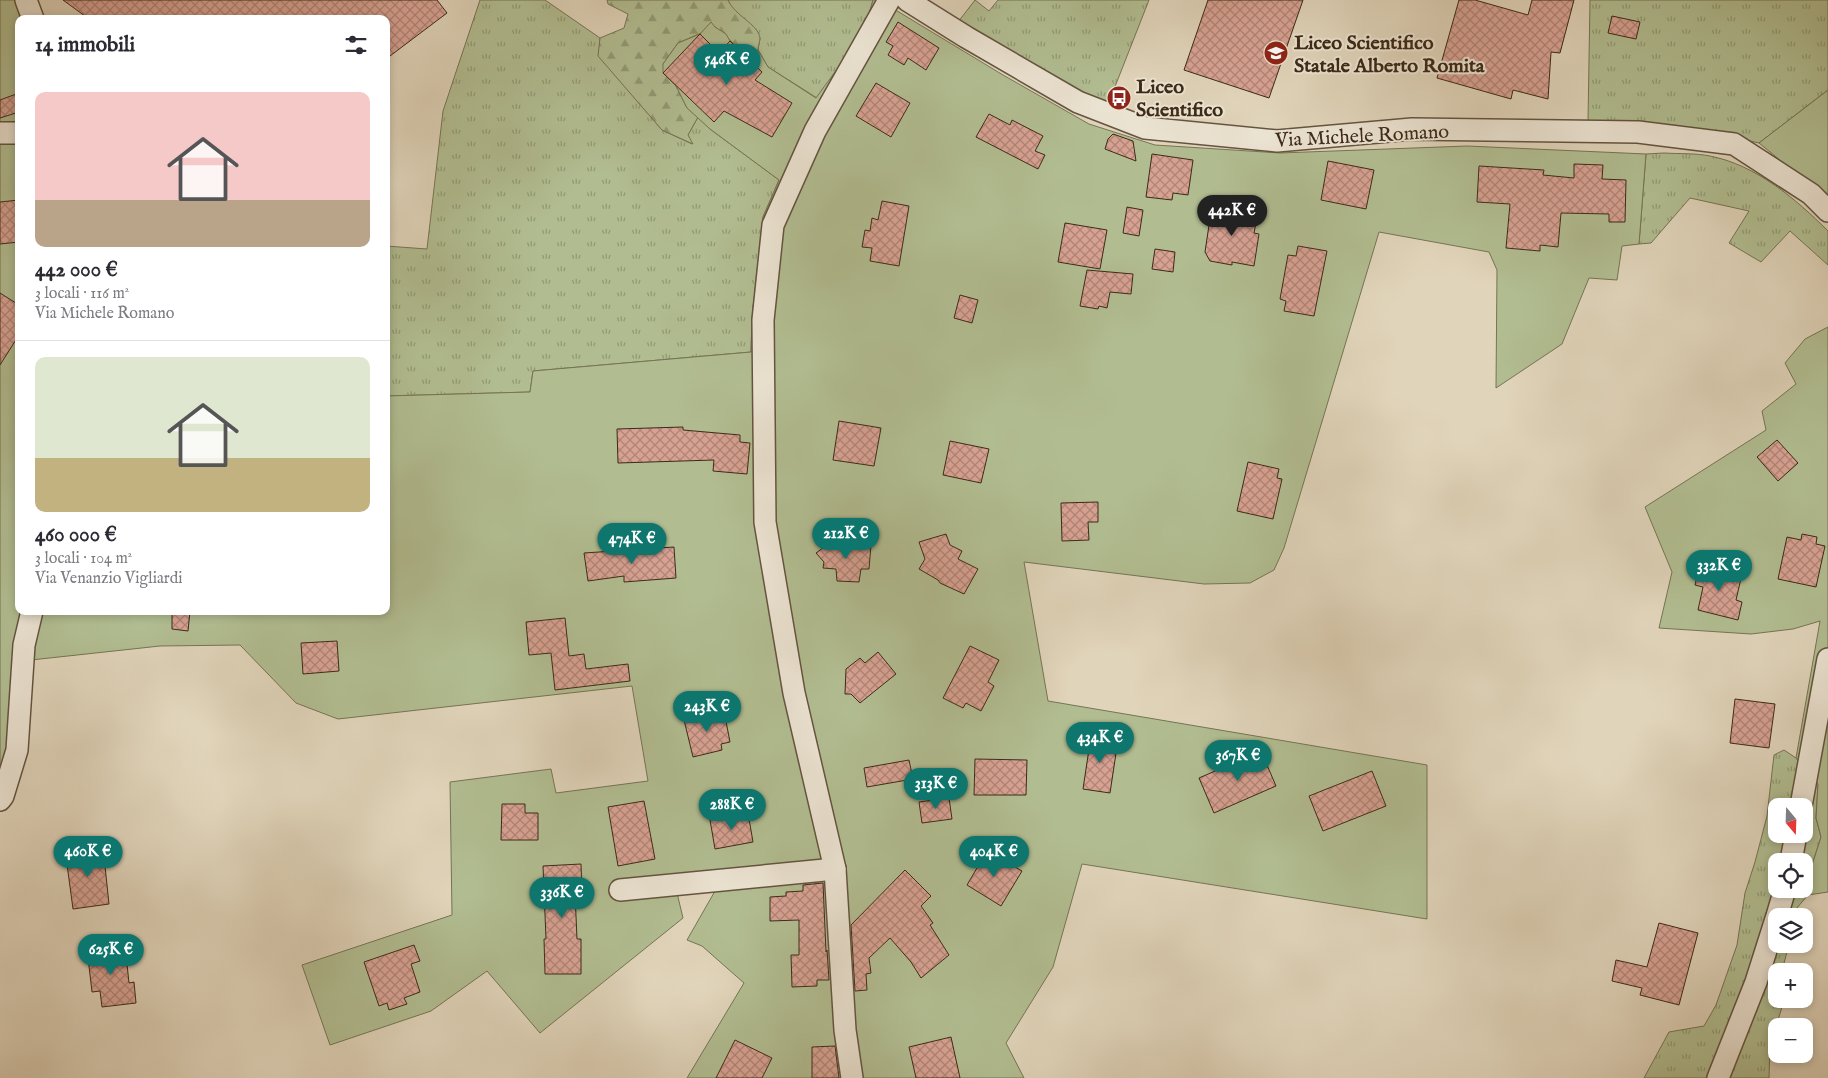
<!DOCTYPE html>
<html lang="it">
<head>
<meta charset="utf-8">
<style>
  :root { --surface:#fff; --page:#f7f7f7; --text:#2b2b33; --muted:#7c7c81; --line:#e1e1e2; --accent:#0f766e }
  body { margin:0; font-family:"IM FELL English",serif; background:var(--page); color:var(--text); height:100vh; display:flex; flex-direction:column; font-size:19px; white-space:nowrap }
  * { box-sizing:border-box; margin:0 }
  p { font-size:16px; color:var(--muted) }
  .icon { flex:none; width:28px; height:28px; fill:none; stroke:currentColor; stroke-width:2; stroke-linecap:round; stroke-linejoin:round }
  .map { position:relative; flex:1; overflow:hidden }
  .panel { position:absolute; left:15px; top:15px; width:375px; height:600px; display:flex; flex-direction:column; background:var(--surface); border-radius:10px; box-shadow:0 2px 8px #0003 }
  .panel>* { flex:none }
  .needle { width:32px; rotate:161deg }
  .controls { position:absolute; left:1768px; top:798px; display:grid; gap:10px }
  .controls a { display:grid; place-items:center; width:45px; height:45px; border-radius:10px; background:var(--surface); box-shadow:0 2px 8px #0003; font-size:25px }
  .price { position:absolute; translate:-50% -42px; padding:0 11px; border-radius:18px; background:var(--accent); color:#fff; font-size:16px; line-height:32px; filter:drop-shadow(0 1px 2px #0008) }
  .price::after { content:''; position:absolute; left:50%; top:30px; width:15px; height:11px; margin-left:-8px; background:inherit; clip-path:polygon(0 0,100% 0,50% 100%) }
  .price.current { background:#222; color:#fff }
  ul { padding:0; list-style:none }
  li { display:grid; align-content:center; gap:10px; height:265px; padding:0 20px }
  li+li { border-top:1px solid var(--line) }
  li span { display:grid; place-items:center; height:155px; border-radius:10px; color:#555 }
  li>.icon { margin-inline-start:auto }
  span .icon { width:90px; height:90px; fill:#fffc; stroke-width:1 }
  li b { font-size:21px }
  h2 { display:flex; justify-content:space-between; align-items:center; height:60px; padding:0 20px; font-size:21px }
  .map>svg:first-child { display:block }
</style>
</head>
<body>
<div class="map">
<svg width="1828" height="1078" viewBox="0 0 1828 1078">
  <defs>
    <pattern id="grass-tufts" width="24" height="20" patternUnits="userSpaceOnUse" patternTransform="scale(1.25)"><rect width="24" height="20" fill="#b1bd91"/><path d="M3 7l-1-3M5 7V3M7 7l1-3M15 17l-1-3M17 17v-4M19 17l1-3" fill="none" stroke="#919a75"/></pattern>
    <pattern id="forest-firs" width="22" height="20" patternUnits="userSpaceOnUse" patternTransform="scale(1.25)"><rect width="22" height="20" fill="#b1bd91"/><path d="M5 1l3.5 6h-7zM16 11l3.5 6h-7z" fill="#919a75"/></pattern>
    <pattern id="building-cross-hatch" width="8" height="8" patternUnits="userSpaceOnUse" patternTransform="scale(1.25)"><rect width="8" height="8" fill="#d8a293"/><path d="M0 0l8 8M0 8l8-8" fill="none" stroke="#b08477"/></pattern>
  </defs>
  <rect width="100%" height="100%" fill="#e0d4ba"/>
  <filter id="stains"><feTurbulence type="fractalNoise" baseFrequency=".004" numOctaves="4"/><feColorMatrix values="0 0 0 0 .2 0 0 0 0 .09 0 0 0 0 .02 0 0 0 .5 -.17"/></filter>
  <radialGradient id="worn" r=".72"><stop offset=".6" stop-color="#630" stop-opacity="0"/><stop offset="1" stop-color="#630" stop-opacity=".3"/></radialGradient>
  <!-- grass -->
  <g fill="url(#grass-tufts)" stroke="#767454" fill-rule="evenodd">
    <path d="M 480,0 L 545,0 L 600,38 L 599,56 L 662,130 L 692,144 L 688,135 L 698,117 L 710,129 L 779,180 L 763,217 L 752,319 L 751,352 L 533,371 L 530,392 L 386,396 L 386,246 L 427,249 L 443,111 Z"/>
    <path d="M 728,0 L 873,0 C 864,37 838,67 817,98 L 768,67 L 758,50 L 760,38 L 732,9 Z"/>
    <path d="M 975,0 L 989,11 L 998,0 L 1149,0 L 1107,107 L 958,22 Z"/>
    <path d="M 1590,0 L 1828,0 L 1828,90 L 1759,143 L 1741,139 L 1588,121 Z"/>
    <path d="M 1664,153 C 1679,154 1695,153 1710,156 C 1756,165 1796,199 1828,231 L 1828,265 L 1790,231 L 1761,262 L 1729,243 L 1749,211 L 1690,198 L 1651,243 L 1639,244 L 1646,154 Z"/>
    <path d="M 1784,750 L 1796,758 L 1818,784 L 1816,818 L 1821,837 L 1813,862 L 1808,895 L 1796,909 L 1795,916 L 1776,916 L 1776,944 L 1789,944 L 1782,971 L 1776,971 L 1776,999 L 1782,999 L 1782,1007 L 1770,1046 L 1769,1078 L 1644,1078 L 1669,1032 L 1704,1026 L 1716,1005 L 1737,945 L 1745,893 L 1755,862 L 1767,816 L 1774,755 ZM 1776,806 L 1804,806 L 1804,834 L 1776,834 ZM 1776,861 L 1804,861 L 1804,889 L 1776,889 Z"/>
  </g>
  <!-- forest -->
  <path fill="url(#forest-firs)" stroke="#767454" d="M 607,0 L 728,0 C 735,16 758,24 760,38 C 760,41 758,46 758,50 L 749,54 L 744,55 C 734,45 727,35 715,27 L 678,43 L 663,64 L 676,86 L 687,108 L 698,117 L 688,135 L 693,144 L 662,130 L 598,56 L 600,38 L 624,28 L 628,14 L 608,4 Z"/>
  <!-- garden -->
  <g fill="#b1bd91" stroke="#767454">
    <path d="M 0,0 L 15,0 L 23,19 L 19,19 L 19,611 L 24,611 L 10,750 L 0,776 Z"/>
    <path d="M 873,0 L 879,0 L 1003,75 L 1089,124 L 1155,145 L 1280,153 L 1467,146 L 1646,154 L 1639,244 L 1622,246 L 1617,280 L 1589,278 L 1562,344 L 1496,388 L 1497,270 L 1489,252 L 1379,232 L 1284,548 L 1274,570 L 1250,583 L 1204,584 L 1024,562 L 1048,701 L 1427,765 L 1427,919 L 1082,864 L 1053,967 L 1006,1043 L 1024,1078 L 687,1078 L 744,983 L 702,946 L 687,940 L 715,891 L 677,893 L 683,918 L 540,1033 L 487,971 L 431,1011 L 330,1045 L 302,965 L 452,915 L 450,782 L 551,769 L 556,793 L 648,781 L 632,686 L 338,719 L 296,703 L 240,645 L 160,646 L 31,660 L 39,611 L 386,611 L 386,396 L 530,392 L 533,371 L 751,352 L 752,319 L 763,217 L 779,180 L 710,129 L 687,108 L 676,86 L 663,73 L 663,64 L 678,43 L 700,34 L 711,22 L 715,27 L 726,34 L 730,41 L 744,55 L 749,54 L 758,50 L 768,67 L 816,98 C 838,67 864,37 873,0 Z"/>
    <path d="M 1828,90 L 1828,202 L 1818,191 L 1759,143 Z"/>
    <path d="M 1828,327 L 1828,892 L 1808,895 L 1813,862 L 1821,837 L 1816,818 L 1818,784 L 1796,758 L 1820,621 L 1793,629 L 1751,634 L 1659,628 L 1672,572 L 1645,507 L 1766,430 L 1762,411 L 1796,384 L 1785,363 L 1805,339 Z"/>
  </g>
  <!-- building -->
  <g fill="url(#building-cross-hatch)" stroke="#3c2a18">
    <path d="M 63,0 L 437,0 L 447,13 L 386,59 L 386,19 L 89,19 Z"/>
    <path d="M 1208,0 L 1303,0 L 1269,98 L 1184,70 Z"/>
    <path d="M 1459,0 L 1475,0 L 1528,15 L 1532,0 L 1574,0 L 1560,53 L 1551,52 L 1548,99 L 1513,90 L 1511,99 L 1437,78 Z"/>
    <path d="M 1612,16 L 1640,22 L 1636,39 L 1608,33 Z"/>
    <path d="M 898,22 L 939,48 L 926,70 L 908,58 L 904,65 L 888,55 L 893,46 L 886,42 Z"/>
    <path d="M 700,34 L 719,53 L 730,41 L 762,72 L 755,80 L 792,103 L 772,137 L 724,111 L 714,122 L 663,73 Z"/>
    <path d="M 876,83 L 910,103 L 891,137 L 856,116 Z"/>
    <path d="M 19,93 L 19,112 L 0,118 L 0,100 Z"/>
    <path d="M 989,114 L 1010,125 L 1012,120 L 1043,136 L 1035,151 L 1045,155 L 1038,169 L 976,137 Z"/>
    <path d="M 1113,134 L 1133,141 L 1136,161 L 1105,149 L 1108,139 Z"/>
    <path d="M 1152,154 L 1193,160 L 1188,195 L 1173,193 L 1172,200 L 1146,197 Z"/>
    <path d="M 1328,161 L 1374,170 L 1366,209 L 1321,200 Z"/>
    <path d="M 1574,164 L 1603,165 L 1602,179 L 1626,180 L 1625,222 L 1609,222 L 1609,214 L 1561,213 L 1558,247 L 1540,245 L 1540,251 L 1506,248 L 1510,204 L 1477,202 L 1479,166 L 1544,170 L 1543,175 L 1574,178 Z"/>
    <path d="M 19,200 L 19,242 L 0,244 L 0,202 Z"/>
    <path d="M 882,201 L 909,206 L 899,266 L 870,261 L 872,248 L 862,247 L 865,230 L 870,231 L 872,218 L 878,220 Z"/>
    <path d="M 1212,205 L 1246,210 L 1245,216 L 1257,218 L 1254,233 L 1259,234 L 1254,266 L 1232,262 L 1232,265 L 1210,261 L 1205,252 Z"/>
    <path d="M 1127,207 L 1143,210 L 1139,236 L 1123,233 Z"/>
    <path d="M 1065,223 L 1107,230 L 1100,269 L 1058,262 Z"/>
    <path d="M 1298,246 L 1327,251 L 1314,316 L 1284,311 L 1286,301 L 1280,299 L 1288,255 L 1296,256 Z"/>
    <path d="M 1155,249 L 1175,252 L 1173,272 L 1152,269 Z"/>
    <path d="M 1087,270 L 1133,274 L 1131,294 L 1110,292 L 1107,308 L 1099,306 L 1098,309 L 1080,306 Z"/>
    <path d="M 0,293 L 19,305 L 19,335 L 0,365 Z"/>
    <path d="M 960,295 L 978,300 L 972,323 L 954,318 Z"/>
    <path d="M 839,421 L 881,428 L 874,466 L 833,460 Z"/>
    <path d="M 683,427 L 683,430 L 740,435 L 740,442 L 750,443 L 747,474 L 713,471 L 714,460 L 618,463 L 617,429 Z"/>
    <path d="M 1777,440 L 1798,463 L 1778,481 L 1757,457 Z"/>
    <path d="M 950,441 L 989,449 L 981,483 L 943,475 Z"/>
    <path d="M 1248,462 L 1279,469 L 1277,478 L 1282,479 L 1273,519 L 1237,511 Z"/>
    <path d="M 1098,502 L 1098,522 L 1088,522 L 1089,540 L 1062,541 L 1061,503 Z"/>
    <path d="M 946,534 L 950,545 L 962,551 L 958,559 L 978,569 L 964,594 L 940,583 L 938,580 L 919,569 L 925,559 L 919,542 Z"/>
    <path d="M 1802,534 L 1817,537 L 1816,544 L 1825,546 L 1816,587 L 1778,579 L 1787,537 L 1801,540 Z"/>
    <path d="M 831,542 L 871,545 L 869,569 L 861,569 L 859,582 L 837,581 L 836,569 L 823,568 L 824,562 L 816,553 Z"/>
    <path d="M 674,547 L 676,578 L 624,582 L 624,576 L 588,581 L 584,553 Z"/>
    <path d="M 1700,564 L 1742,574 L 1736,600 L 1742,602 L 1738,620 L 1698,610 L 1703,587 L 1695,585 Z"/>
    <path d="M 172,611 L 190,611 L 188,631 L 172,629 Z"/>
    <path d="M 565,618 L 569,656 L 584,654 L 586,669 L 628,664 L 630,681 L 555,690 L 551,653 L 529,655 L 526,622 Z"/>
    <path d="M 337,641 L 339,671 L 303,674 L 301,643 Z"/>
    <path d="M 970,646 L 999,660 L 988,682 L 994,686 L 981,711 L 966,703 L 963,708 L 943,698 Z"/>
    <path d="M 878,652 L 896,674 L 860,703 L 851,694 L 845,694 L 846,669 L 860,658 L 865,663 Z"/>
    <path d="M 1735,699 L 1775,704 L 1769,748 L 1730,743 Z"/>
    <path d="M 724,711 L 730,742 L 721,744 L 722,750 L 693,757 L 684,720 Z"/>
    <path d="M 1091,736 L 1118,740 L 1110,793 L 1083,789 Z"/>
    <path d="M 1261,751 L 1276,786 L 1214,813 L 1199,778 Z"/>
    <path d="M 975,759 L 1027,760 L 1026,795 L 974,795 Z"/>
    <path d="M 909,760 L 913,779 L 867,787 L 864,768 Z"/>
    <path d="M 1372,771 L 1386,806 L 1323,831 L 1309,796 Z"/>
    <path d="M 949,798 L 952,819 L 922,823 L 919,802 Z"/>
    <path d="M 644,801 L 655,859 L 618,866 L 608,807 Z"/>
    <path d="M 502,804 L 525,804 L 525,813 L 538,813 L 538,840 L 501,840 Z"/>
    <path d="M 748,813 L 753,842 L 715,849 L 710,820 Z"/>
    <path d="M 103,847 L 109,904 L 73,909 L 66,857 L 73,856 L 72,851 Z"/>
    <path d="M 987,851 L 1022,871 L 1001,906 L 967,885 Z"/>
    <path d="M 581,864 L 582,893 L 575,893 L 577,939 L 581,939 L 581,974 L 545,974 L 544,939 L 546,939 L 543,866 Z"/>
    <path d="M 905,870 L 931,896 L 921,906 L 933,923 L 930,925 L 949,955 L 921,978 L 911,962 L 890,938 L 869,958 L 871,973 L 866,974 L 867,990 L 855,991 L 851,925 Z"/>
    <path d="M 823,883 L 826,952 L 827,950 L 829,980 L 817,980 L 817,986 L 792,987 L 791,955 L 799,955 L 799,920 L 770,921 L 770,897 L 786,896 L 786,892 L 803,891 L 803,885 Z"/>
    <path d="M 1659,923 L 1698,933 L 1679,1005 L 1640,995 L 1642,988 L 1612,981 L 1616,960 L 1647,967 Z"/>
    <path d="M 125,945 L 129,983 L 134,982 L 136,1003 L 102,1007 L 100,991 L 92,992 L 87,949 Z"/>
    <path d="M 414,945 L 420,961 L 411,964 L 420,992 L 404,998 L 407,1004 L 389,1010 L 387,1003 L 379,1006 L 364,962 Z"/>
    <path d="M 951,1037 L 960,1078 L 916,1078 L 909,1047 Z"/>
    <path d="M 735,1040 L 772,1058 L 762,1078 L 716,1078 Z"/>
    <path d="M 835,1046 L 839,1078 L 812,1078 L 812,1047 Z"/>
  </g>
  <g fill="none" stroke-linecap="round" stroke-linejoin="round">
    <defs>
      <g id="minor">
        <path d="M 26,0 L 33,19"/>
        <path d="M 907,0 L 966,37 L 1078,102 L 1145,128 L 1277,141 L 1412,129 L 1638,132 L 1734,144 L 1811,194 L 1828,211"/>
        <path d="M 0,133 L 19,133"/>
        <path d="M 0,800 L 3,796 L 17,750 L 24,645 L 32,611"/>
        <path d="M 1801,806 L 1828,659"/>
        <path d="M 1791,861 L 1796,834"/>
        <path d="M 620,890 L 835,869"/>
        <path d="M 1777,916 L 1785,889"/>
        <path d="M 852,1078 L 845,1030 L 835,869 L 794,693 L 765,522 L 763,320 L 773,225 L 815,131 L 889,0"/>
        <path d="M 1718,1078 L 1756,982 L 1776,919"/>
      </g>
    </defs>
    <!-- minor casing -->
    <use href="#minor" stroke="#655440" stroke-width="24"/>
    <!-- minor -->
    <use href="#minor" stroke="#ebe3d2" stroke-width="21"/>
  </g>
  <!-- icons -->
  <defs>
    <symbol id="school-disc" viewBox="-11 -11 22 22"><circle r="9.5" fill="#8f2418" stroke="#ebe3d2"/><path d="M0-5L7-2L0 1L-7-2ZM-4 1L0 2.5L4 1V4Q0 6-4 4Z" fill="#fff"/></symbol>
    <symbol id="bus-disc" viewBox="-11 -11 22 22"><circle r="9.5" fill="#8f2418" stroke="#ebe3d2"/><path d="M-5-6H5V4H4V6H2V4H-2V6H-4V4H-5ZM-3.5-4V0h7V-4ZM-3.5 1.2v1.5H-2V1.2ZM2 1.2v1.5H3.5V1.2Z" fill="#fff"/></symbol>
  </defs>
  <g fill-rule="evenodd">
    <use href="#school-disc" x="1262" y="39" width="28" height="28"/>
    <use href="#bus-disc" x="1105" y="84" width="28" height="28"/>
  </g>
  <g text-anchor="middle" stroke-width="4" stroke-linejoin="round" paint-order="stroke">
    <!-- poi labels -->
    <g font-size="20" font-weight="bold" fill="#3c2a18" stroke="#ebe3d2" text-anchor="start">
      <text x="1294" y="49">Liceo Scientifico<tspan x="1294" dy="23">Statale Alberto Romita</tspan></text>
      <text x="1136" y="93">Liceo<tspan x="1136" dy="23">Scientifico</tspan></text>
    </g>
    <!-- street labels -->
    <g font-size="20" fill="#3c2a18" stroke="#ebe3d2">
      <text transform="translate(1362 135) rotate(-3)" y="7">Via Michele Romano</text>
    </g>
  </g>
  <rect width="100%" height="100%" filter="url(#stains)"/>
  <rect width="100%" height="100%" fill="url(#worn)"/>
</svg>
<div class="controls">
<a><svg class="needle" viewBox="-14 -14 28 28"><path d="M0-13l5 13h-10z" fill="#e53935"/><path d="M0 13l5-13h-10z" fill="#7c7c81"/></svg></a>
<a><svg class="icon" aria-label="locate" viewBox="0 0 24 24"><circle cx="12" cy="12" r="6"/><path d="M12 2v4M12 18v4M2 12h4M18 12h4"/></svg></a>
<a><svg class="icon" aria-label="layers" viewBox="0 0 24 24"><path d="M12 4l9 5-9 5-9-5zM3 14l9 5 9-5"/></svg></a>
<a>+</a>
<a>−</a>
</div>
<b class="price" style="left:727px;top:86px">546K €</b>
<b class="price current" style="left:1232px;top:237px">442K €</b>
<b class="price" style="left:846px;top:560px">212K €</b>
<b class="price" style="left:632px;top:565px">474K €</b>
<b class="price" style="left:1719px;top:592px">332K €</b>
<b class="price" style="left:707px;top:733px">243K €</b>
<b class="price" style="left:1100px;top:764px">434K €</b>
<b class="price" style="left:1238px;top:782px">367K €</b>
<b class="price" style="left:936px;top:810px">313K €</b>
<b class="price" style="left:732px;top:831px">288K €</b>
<b class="price" style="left:88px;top:878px">460K €</b>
<b class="price" style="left:994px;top:878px">404K €</b>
<b class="price" style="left:562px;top:919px">336K €</b>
<b class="price" style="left:111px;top:976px">625K €</b>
<section class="panel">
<h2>14 immobili<svg class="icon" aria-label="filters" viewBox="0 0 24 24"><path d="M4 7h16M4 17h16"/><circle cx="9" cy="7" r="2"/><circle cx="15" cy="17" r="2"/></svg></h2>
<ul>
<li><span style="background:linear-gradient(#f6c9c9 70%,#b9a48a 0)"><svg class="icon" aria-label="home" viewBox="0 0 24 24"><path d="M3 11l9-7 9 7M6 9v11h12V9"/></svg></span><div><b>442 000 €</b><p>3 locali · 116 m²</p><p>Via Michele Romano</p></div></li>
<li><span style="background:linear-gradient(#dfe7d0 65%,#c2b280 0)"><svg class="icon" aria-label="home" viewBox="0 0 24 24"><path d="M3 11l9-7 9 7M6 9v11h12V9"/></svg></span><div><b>460 000 €</b><p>3 locali · 104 m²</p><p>Via Venanzio Vigliardi</p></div></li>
</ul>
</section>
</div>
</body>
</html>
